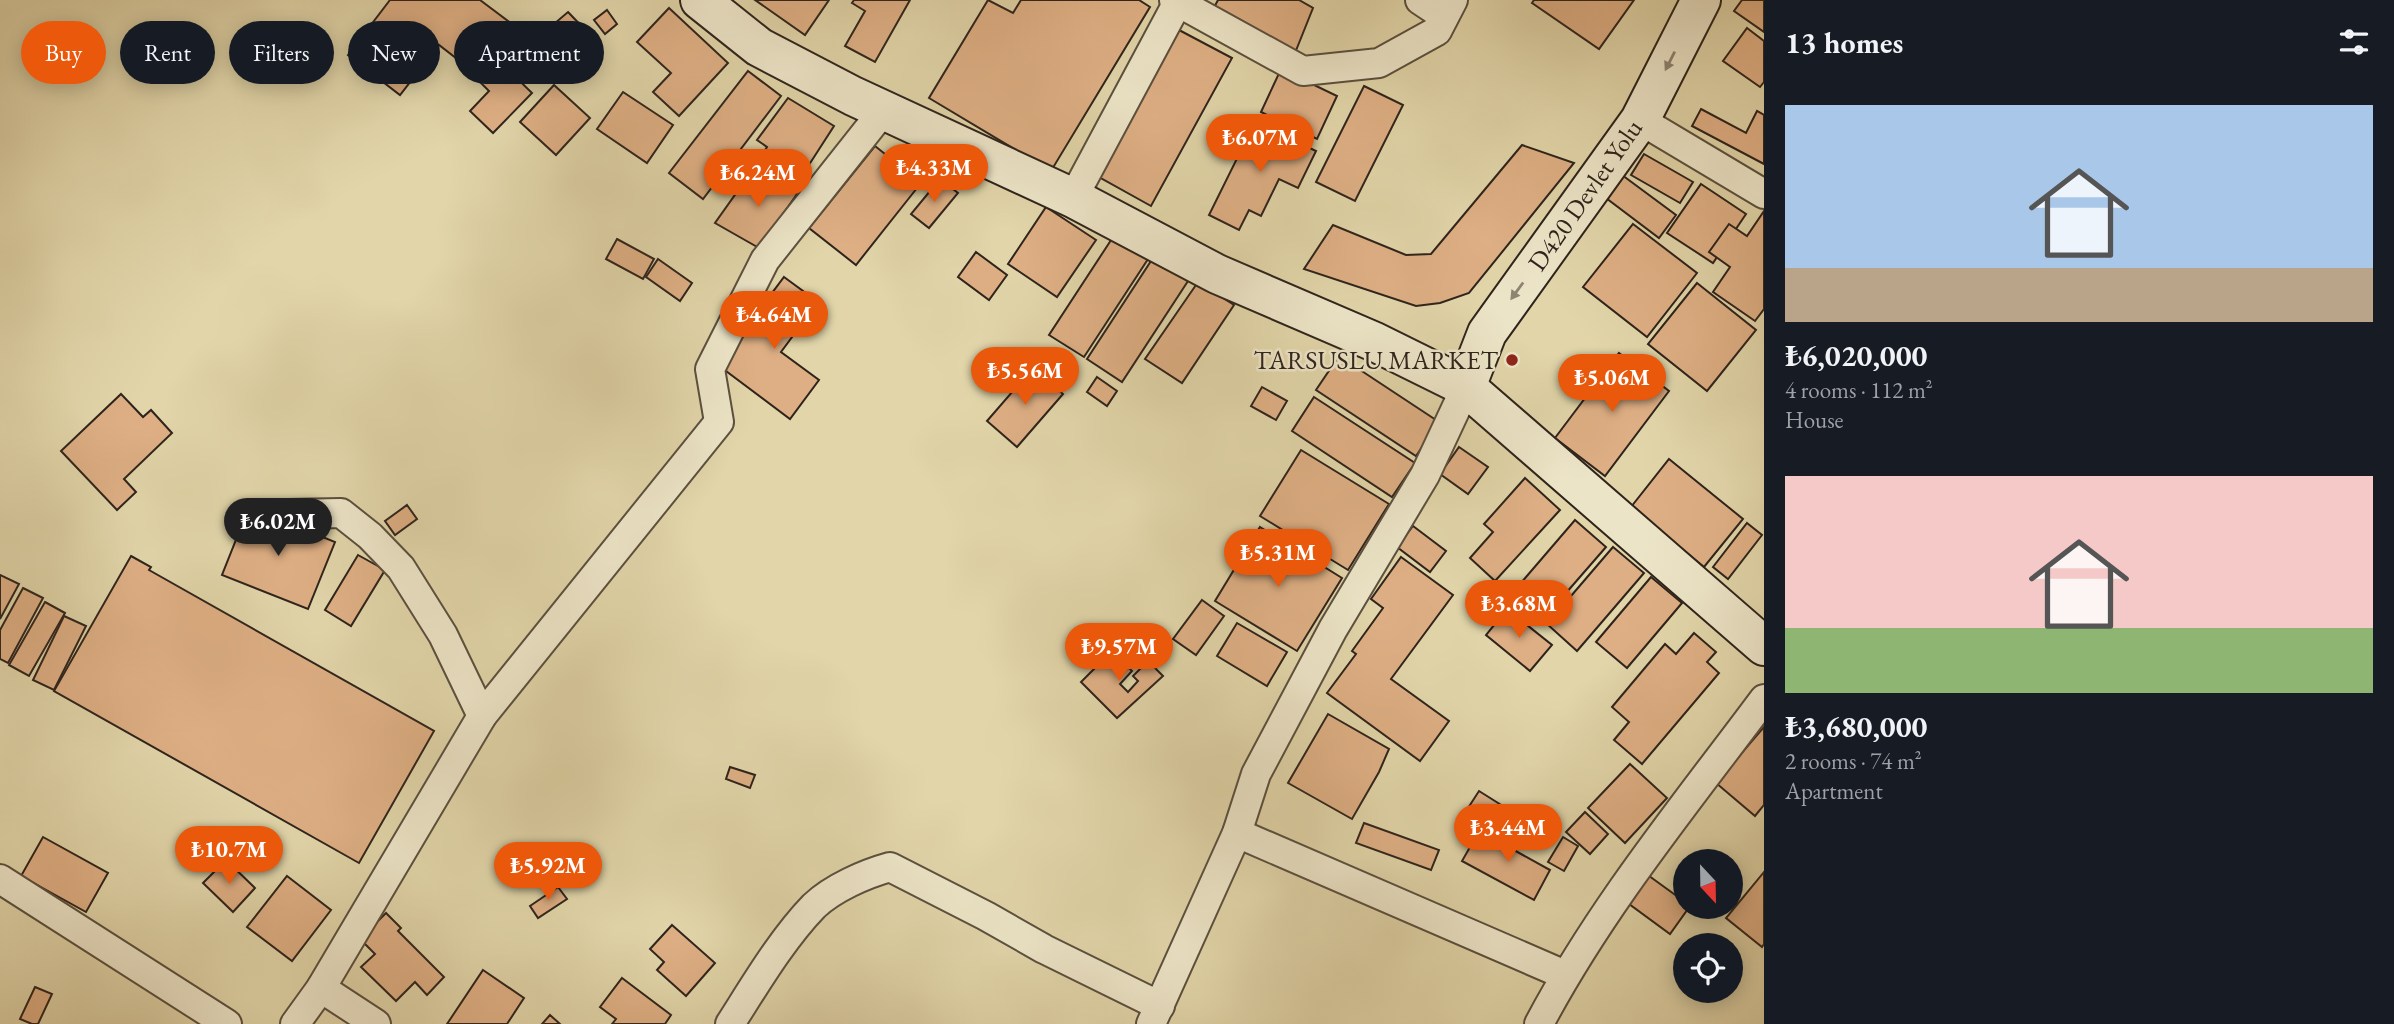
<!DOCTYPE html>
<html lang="en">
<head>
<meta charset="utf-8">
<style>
  :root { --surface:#171b24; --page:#20242c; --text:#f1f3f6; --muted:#9ea1a6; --accent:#ea580c }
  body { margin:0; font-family:"EB Garamond",serif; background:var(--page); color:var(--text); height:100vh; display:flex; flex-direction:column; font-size:26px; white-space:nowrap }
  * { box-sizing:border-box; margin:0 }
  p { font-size:23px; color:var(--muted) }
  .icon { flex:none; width:38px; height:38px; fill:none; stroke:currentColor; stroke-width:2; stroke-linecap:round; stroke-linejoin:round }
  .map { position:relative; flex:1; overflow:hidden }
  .panel { display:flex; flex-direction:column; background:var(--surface); width:630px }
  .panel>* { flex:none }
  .hud { position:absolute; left:21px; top:21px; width:665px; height:63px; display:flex; gap:14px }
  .needle { width:46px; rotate:158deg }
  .tools { position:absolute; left:1673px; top:849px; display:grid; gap:14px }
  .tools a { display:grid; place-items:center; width:70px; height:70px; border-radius:50%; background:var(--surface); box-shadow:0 4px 18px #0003; font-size:35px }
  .price { position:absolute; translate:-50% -60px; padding:0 16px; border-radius:24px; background:var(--accent); color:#fff; font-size:23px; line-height:46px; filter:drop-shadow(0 2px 4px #0008) }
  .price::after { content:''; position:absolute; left:50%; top:42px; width:21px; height:16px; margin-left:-10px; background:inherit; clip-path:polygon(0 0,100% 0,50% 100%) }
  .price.selected { background:#222; color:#fff }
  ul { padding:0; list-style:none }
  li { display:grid; align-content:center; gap:14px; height:371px; padding:0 21px }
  li span { display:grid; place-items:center; height:217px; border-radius:0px; color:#555 }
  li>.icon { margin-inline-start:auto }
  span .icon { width:126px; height:126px; fill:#fffc; stroke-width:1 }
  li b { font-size:30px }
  h2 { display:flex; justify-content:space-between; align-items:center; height:84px; padding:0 21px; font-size:30px }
  .pill { padding:0 24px; border-radius:32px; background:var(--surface); box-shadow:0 4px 18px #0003; font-size:24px; line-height:63px }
  .pill.selected { background:var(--accent); color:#fff }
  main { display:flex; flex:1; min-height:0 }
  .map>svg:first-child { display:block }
</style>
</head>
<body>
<main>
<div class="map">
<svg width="1764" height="1024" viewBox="0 0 1764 1024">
  <rect width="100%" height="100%" fill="#e1d5a9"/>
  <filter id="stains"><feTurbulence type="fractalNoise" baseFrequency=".00286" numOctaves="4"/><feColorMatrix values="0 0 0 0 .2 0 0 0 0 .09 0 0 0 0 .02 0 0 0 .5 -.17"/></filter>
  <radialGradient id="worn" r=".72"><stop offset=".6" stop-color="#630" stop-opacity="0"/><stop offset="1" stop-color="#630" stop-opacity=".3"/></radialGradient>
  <!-- building -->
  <g fill="#deaf84" stroke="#2e241c" stroke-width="2">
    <path d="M 390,0 L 480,0 L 512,24 L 474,72 L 439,45 L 400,95 L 348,55 Z"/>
    <path d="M 755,0 L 829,0 L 805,35 Z"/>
    <path d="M 854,0 L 910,0 L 875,62 L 845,46 L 865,11 L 852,3 Z"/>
    <path d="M 988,0 L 1013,13 L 1021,0 L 1139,0 L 1150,7 L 1051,171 L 929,98 Z"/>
    <path d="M 1218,0 L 1299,0 L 1313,8 L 1295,53 L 1211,13 Z"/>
    <path d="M 1534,0 L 1634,0 L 1599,49 L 1532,3 Z"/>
    <path d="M 1742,0 L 1764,0 L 1764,32 L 1734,11 Z"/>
    <path d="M 669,8 L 728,63 L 679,116 L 653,92 L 671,73 L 637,42 Z"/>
    <path d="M 607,10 L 617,24 L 605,34 L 594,20 Z"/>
    <path d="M 568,12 L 590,35 L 569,53 L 548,29 Z"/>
    <path d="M 1747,28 L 1764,41 L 1764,82 L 1760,87 L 1723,61 Z"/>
    <path d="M 1179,30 L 1232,58 L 1151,206 L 1099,177 Z"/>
    <path d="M 497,59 L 532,93 L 493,133 L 470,111 L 489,91 L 477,79 Z"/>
    <path d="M 1281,69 L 1337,96 L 1317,139 L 1261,112 Z"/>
    <path d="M 748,71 L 781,96 L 703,199 L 669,173 Z"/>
    <path d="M 554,85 L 590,118 L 556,155 L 520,122 Z"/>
    <path d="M 1364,86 L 1403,105 L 1355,201 L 1316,182 Z"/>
    <path d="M 623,92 L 673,125 L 647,163 L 597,129 Z"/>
    <path d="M 788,98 L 834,126 L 796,185 L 758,161 L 767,147 L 757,140 Z"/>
    <path d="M 1701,109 L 1746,133 L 1757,111 L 1764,115 L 1764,164 L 1692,126 Z"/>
    <path d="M 1255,122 L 1316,151 L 1298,188 L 1279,179 L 1261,216 L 1249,210 L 1239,230 L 1209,215 Z"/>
    <path d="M 1522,145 L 1574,163 L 1469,293 L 1440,303 L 1416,306 L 1304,269 L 1333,225 L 1406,255 L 1431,254 Z"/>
    <path d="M 875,146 L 921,183 L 856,265 L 809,228 Z"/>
    <path d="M 1644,154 L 1693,182 L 1680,203 L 1631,175 Z"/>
    <path d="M 774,171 L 796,185 L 793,191 L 797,194 L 759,248 L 715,223 L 747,178 L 760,187 Z"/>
    <path d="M 1622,175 L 1676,215 L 1659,238 L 1606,198 Z"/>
    <path d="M 940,179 L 958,193 L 929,228 L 911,214 Z"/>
    <path d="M 1701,184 L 1746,214 L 1713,263 L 1667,233 Z"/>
    <path d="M 1046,207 L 1096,240 L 1057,297 L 1008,264 Z"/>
    <path d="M 1764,211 L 1764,309 L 1755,321 L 1713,292 L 1730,267 L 1709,252 L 1729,224 L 1747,236 Z"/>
    <path d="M 1633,224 L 1697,273 L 1647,337 L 1583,287 Z"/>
    <path d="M 1115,234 L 1150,256 L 1084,357 L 1049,335 Z"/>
    <path d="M 617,239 L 654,259 L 643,279 L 606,259 Z"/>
    <path d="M 976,252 L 1007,275 L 989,300 L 958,277 Z"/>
    <path d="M 1153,258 L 1188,281 L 1122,382 L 1087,359 Z"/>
    <path d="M 658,259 L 692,283 L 680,301 L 646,277 Z"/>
    <path d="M 784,277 L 818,302 L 781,352 L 819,380 L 790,419 L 718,365 Z"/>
    <path d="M 1198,282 L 1234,305 L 1182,383 L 1145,359 Z"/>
    <path d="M 1697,283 L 1756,330 L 1707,391 L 1648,344 Z"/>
    <path d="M 1619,353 L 1669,391 L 1605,476 L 1555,438 Z"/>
    <path d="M 1339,356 L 1439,422 L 1416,456 L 1316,390 Z"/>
    <path d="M 1033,368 L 1063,394 L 1017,447 L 987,421 Z"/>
    <path d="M 1097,377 L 1117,391 L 1107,406 L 1087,392 Z"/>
    <path d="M 1262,387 L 1287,401 L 1276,420 L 1251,406 Z"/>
    <path d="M 121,394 L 143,417 L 151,410 L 172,433 L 124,479 L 136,492 L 117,510 L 61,451 Z"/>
    <path d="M 1314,397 L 1415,463 L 1392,497 L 1292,431 Z"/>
    <path d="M 1459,447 L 1488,467 L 1468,494 L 1440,474 Z"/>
    <path d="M 1301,450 L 1389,504 L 1348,570 L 1260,516 Z"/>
    <path d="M 1669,459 L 1743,519 L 1704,567 L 1631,507 Z"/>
    <path d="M 1525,478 L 1560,510 L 1495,581 L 1470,558 L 1493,532 L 1484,524 Z"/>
    <path d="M 407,505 L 417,519 L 395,535 L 385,521 Z"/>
    <path d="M 249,507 L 335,542 L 308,609 L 222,575 Z"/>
    <path d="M 1575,520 L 1606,547 L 1539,624 L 1508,598 Z"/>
    <path d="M 1747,523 L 1762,535 L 1728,579 L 1713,567 Z"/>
    <path d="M 1413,526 L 1446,551 L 1430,572 L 1397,547 Z"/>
    <path d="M 1260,527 L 1342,578 L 1297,651 L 1215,601 Z"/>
    <path d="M 1613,547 L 1644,573 L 1577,651 L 1547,624 Z"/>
    <path d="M 358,555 L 385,570 L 351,626 L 325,610 Z"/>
    <path d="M 131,556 L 151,567 L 149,570 L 434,731 L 359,863 L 54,691 Z"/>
    <path d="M 1401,557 L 1453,595 L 1391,679 L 1449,721 L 1420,761 L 1327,693 L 1356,654 L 1352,651 L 1383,608 L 1371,599 Z"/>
    <path d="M 0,575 L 19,584 L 0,619 Z"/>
    <path d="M 1651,577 L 1682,603 L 1627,668 L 1596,642 Z"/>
    <path d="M 23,588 L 43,598 L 8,663 L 0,659 L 0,630 Z"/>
    <path d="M 1202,600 L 1224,616 L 1196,655 L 1173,639 Z"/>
    <path d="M 45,602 L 65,613 L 29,676 L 9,665 Z"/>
    <path d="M 1507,609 L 1552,645 L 1530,671 L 1486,635 Z"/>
    <path d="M 64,616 L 86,626 L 54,690 L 33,680 Z"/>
    <path d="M 1237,623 L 1287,652 L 1267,686 L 1217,656 Z"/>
    <path d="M 1694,633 L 1716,652 L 1707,662 L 1719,673 L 1642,764 L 1614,740 L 1629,722 L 1612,707 L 1665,644 L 1676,654 Z"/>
    <path d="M 1112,651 L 1132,671 L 1120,684 L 1128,692 L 1138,681 L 1133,676 L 1148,661 L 1163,676 L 1117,718 L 1081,682 Z"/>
    <path d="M 1328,714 L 1389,749 L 1379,772 L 1352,819 L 1288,783 Z"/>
    <path d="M 1764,727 L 1764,805 L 1755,816 L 1716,783 Z"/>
    <path d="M 1630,764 L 1667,798 L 1625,843 L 1588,808 Z"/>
    <path d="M 730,767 L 755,775 L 750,788 L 726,779 Z"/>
    <path d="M 1479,791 L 1506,808 L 1485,839 L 1459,822 Z"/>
    <path d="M 1585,812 L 1608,834 L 1590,854 L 1566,832 Z"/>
    <path d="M 1364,823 L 1439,850 L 1431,870 L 1356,843 Z"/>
    <path d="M 1501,826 L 1519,835 L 1512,849 L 1550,870 L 1534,900 L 1462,861 L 1474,840 L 1489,848 Z"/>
    <path d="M 43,837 L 108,873 L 86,912 L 21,876 Z"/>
    <path d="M 1563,837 L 1578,846 L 1564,871 L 1548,862 Z"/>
    <path d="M 226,860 L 255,888 L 233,912 L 203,883 Z"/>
    <path d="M 1764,872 L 1764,944 L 1762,947 L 1726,918 Z"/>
    <path d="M 1645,873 L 1685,902 L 1685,906 L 1690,906 L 1670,934 L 1625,901 Z"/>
    <path d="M 287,876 L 331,910 L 292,961 L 247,927 Z"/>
    <path d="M 558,887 L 567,899 L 538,918 L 530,906 Z"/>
    <path d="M 386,913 L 401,928 L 398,931 L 444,977 L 427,995 L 415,982 L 396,1001 L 361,967 L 375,954 L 360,939 Z"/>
    <path d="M 672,925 L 715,963 L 686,996 L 657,970 L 664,962 L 650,949 Z"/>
    <path d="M 483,970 L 524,998 L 507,1024 L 447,1024 Z"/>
    <path d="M 622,978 L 671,1015 L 665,1024 L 612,1024 L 616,1019 L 600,1007 Z"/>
    <path d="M 35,987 L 52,994 L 38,1024 L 32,1024 L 20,1019 Z"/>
    <path d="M 550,1015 L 560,1024 L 542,1024 Z"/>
  </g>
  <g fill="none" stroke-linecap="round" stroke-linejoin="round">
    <defs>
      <g id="street">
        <path d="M 1174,0 L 1303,71 L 1379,63 L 1437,31 L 1453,0"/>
        <path d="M 1420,0 L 1444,16"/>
        <path d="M 1640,120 L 1764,194"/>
        <path d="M 1073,198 L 1179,0"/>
        <path d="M 288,514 L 341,513 L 370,536 L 401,568 L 443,635 L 482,716"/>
        <path d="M 1237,833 L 1565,975"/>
        <path d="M 0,879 L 227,1024"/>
        <path d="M 321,988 L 376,1024"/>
        <path d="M 295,1024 L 321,988 L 482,716 L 719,422 L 710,369 L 765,260 L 883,111"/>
        <path d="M 730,1024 C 755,985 782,939 814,906 C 833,888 865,874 890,867 L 986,916 L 1044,949 L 1160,1006"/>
        <path d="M 1151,1024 L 1237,833 L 1256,774 L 1333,629 L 1425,475 L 1466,387"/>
        <path d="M 1539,1024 C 1601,907 1685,805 1764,699"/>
      </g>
      <g id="secondary">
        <path d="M 700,0 L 759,47 L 853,96 L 1073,198 L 1217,274 L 1375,342 L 1466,387 L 1764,646"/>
        <path d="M 1466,387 L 1487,333 L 1640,120 L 1701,0"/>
      </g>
    </defs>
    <!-- street casing -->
    <use href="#street" stroke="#5b503f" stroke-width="32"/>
    <!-- secondary casing -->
    <use href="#secondary" stroke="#2e241c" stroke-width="42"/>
    <!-- street -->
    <use href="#street" stroke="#ece4c7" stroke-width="28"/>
    <!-- secondary -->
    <use href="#secondary" stroke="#ece4c7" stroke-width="38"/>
  </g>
  <!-- one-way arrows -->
  <defs><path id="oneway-solid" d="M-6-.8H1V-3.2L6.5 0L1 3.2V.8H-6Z" transform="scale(1.75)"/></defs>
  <g fill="#8d8472">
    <use href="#oneway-solid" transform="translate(1670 61) rotate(117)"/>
    <use href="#oneway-solid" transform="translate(1517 291) rotate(126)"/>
  </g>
  <!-- markers -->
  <circle fill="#8f2418" stroke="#ece4c7" stroke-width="2.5" cx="1512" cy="360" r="7"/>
  <g text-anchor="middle" stroke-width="5" stroke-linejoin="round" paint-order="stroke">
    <!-- street labels -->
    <g font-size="26" fill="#2e241c" stroke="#ece4c7">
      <text transform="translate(1585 195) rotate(-55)" y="9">D420 Devlet Yolu</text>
    </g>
    <!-- poi labels -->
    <g font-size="26" fill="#2e241c" stroke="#ece4c7" text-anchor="end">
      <text x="1498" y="369">TARSUSLU MARKET</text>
    </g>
  </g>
  <rect width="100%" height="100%" filter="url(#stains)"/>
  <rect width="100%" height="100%" fill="url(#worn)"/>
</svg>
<div class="tools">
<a><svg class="needle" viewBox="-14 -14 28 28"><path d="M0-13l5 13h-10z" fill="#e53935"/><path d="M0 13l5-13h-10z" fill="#9ea1a6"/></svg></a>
<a><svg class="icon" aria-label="locate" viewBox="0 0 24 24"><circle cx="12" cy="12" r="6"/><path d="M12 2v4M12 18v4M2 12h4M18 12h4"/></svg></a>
</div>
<b class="price" style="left:1260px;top:174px">₺6.07M</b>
<b class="price" style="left:934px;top:204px">₺4.33M</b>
<b class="price" style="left:758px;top:209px">₺6.24M</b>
<b class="price" style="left:774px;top:351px">₺4.64M</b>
<b class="price" style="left:1025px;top:407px">₺5.56M</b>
<b class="price" style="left:1612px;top:414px">₺5.06M</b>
<b class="price selected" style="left:278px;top:558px">₺6.02M</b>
<b class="price" style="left:1278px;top:589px">₺5.31M</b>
<b class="price" style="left:1519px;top:640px">₺3.68M</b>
<b class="price" style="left:1119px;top:683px">₺9.57M</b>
<b class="price" style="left:1508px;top:864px">₺3.44M</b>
<b class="price" style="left:229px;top:886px">₺10.7M</b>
<b class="price" style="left:548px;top:902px">₺5.92M</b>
<div class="hud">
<a class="pill selected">Buy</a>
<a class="pill">Rent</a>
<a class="pill">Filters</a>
<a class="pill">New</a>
<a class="pill">Apartment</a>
</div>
</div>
<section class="panel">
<h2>13 homes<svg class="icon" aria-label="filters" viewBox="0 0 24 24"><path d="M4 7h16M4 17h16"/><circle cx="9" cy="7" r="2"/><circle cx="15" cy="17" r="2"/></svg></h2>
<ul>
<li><span style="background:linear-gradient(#a9c7e8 75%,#b9a48a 0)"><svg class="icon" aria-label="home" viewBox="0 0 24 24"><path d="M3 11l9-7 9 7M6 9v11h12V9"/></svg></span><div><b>₺6,020,000</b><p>4 rooms · 112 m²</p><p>House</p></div></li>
<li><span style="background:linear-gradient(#f6c9c9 70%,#8fb573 0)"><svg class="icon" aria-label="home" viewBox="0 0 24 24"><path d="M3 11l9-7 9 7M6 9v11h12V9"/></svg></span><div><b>₺3,680,000</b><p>2 rooms · 74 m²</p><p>Apartment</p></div></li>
</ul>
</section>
</main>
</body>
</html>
